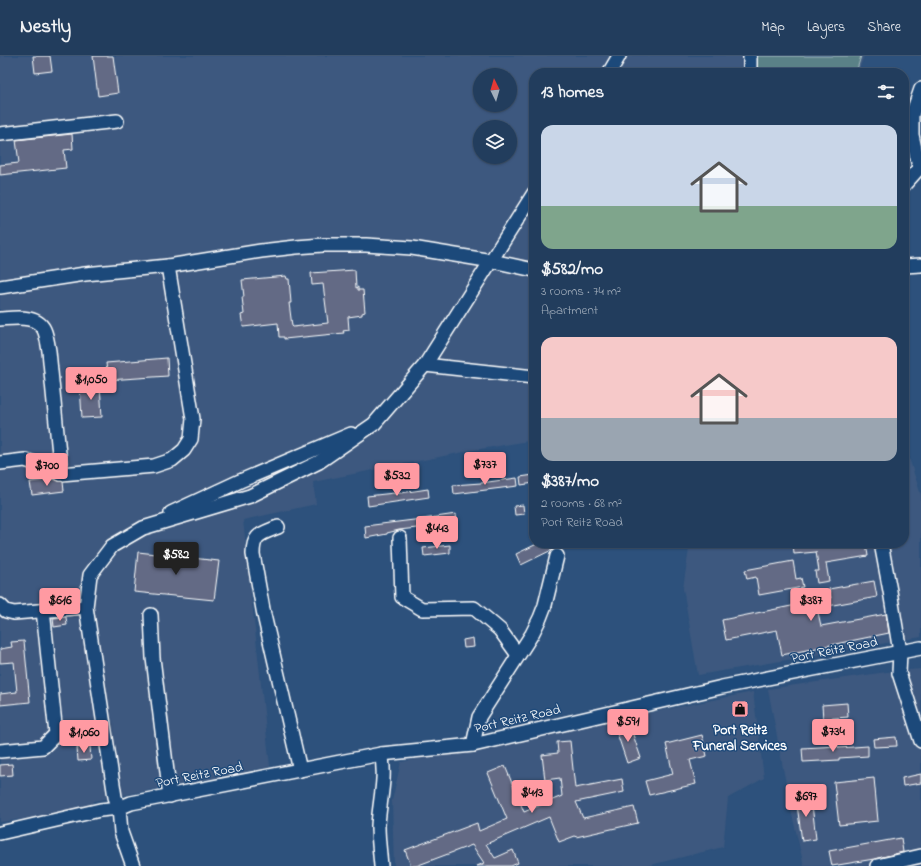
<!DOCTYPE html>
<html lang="en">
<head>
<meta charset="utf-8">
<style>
  :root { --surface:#223d5d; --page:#2a4463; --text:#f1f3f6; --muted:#a2aebc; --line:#3f5672; --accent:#ff9aa2 }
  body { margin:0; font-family:"Indie Flower",sans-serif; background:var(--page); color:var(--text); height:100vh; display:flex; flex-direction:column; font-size:15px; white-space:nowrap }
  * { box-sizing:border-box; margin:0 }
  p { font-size:13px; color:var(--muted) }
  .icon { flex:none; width:22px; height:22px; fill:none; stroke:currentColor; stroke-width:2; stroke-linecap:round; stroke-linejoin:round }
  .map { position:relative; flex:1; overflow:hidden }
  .drawer { position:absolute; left:529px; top:12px; width:380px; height:480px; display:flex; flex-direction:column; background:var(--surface); border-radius:16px; box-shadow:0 1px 3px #0004,0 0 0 1px var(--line) }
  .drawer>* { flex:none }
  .needle { width:26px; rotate:355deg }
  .buttons { position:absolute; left:473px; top:12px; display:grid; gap:8px }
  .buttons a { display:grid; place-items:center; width:44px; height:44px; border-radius:50%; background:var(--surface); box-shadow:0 1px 3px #0004,0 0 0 1px var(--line); font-size:20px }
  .price { position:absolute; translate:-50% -34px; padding:0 9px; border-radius:4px; background:var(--accent); color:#111; font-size:13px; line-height:26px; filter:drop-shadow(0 1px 2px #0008) }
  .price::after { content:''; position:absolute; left:50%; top:24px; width:12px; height:9px; margin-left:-6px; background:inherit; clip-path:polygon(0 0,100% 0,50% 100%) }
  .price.on { background:#222; color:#fff }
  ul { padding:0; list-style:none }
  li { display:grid; align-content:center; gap:8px; height:212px; padding:0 12px }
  li span { display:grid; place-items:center; height:124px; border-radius:12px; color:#555 }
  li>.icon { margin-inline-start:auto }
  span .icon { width:72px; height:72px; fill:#fffc; stroke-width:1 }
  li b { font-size:17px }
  h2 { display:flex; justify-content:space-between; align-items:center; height:48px; padding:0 12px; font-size:17px }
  header { display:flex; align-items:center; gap:24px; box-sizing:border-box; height:56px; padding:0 20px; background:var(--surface); border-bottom:1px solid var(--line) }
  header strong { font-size:19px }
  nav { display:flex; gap:22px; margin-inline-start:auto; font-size:14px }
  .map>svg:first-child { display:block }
</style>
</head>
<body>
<header>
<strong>Nestly</strong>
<nav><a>Map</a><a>Layers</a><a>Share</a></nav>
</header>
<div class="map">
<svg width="921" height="810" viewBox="0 0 921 810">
  <rect width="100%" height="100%" fill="#2d517c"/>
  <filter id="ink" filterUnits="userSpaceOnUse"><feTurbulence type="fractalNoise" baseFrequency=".025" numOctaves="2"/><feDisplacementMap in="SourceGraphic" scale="8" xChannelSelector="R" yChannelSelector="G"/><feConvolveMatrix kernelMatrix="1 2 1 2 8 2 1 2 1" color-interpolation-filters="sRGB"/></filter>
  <g filter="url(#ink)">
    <!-- built -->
    <g fill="#3d597f" fill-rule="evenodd">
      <path d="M 0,0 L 864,0 L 858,17 L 534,17 L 534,384 L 474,394 L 313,426 L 316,448 L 243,464 L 270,711 L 94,745 L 88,755 L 0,766 ZM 480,19 L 510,19 L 510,49 L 480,49 ZM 480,71 L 510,71 L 510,101 L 480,101 Z"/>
      <path d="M 904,387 L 921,439 L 921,581 L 698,619 L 683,532 L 690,487 L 904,487 Z"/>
      <path d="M 921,613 L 921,810 L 804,810 L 791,754 L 768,633 L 887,616 Z"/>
      <path d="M 753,636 L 764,722 L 728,742 L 723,791 L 646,810 L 394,810 L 392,745 L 401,706 Z"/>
    </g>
    <!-- green -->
    <path fill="#5a8187" stroke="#acc0c3" d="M 754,0 L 861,0 L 856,17 L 753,17 Z"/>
    <!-- building -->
    <g fill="#636b85" stroke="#fff">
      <path d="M 33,0 L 50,0 L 52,15 L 35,17 Z"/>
      <path d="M 93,0 L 113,0 L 118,37 L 98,40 Z"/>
      <path d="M 72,78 L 73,93 L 64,94 L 66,112 L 0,119 L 0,109 L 19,107 L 16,84 Z"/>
      <path d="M 355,214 L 356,232 L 358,231 L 358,234 L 363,234 L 365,256 L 362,257 L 362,259 L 348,261 L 349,274 L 343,275 L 344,277 L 284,283 L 284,281 L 279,281 L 278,267 L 243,271 L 241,259 L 244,258 L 242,241 L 244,241 L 242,224 L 286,220 L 287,223 L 289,223 L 291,247 L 289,247 L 292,270 L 293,271 L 328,267 L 323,228 L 312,229 L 311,217 Z"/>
      <path d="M 167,302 L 168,320 L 108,324 L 106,307 Z"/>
      <path d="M 100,328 L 102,361 L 82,362 L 80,329 Z"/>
      <path d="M 534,419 L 534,427 L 521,429 L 520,421 Z"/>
      <path d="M 517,422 L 518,430 L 454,438 L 453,429 L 481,427 Z"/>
      <path d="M 54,423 L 63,426 L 64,435 L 32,439 L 30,426 Z"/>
      <path d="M 428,433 L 429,441 L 368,450 L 367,440 L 394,437 L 394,438 Z"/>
      <path d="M 523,449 L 524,458 L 515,459 L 514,450 Z"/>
      <path d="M 456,458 L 457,467 L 436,471 L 435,470 L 399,474 L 387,477 L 387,478 L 366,482 L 365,470 L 422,463 Z"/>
      <path d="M 539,487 L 566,487 L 521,509 L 516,498 Z"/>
      <path d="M 793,487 L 866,487 L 868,500 L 826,507 L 829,525 L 817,527 L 815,515 L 819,515 L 816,496 L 794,498 Z"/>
      <path d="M 450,489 L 450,497 L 424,500 L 423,492 Z"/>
      <path d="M 138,496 L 219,505 L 214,544 L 134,536 Z"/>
      <path d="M 793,505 L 796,523 L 801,522 L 803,531 L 759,539 L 756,521 L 747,523 L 745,514 Z"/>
      <path d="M 874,525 L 877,541 L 817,552 L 821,570 L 886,558 L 889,577 L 782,599 L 777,574 L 726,584 L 722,564 L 831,542 L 829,533 Z"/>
      <path d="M 66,561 L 67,569 L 54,571 L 53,562 Z"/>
      <path d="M 473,582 L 474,591 L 464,592 L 463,584 Z"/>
      <path d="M 24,585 L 30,646 L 0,649 L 0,638 L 17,636 L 14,606 L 0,607 L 0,593 L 12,591 L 11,586 Z"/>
      <path d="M 847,647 L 848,661 L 823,663 L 822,649 Z"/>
      <path d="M 629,667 L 641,702 L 627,707 L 615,671 Z"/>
      <path d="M 702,679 L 707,700 L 690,704 L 696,728 L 649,739 L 645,725 L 673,718 L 666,688 Z"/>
      <path d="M 896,681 L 897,690 L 874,691 L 873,683 Z"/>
      <path d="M 570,685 L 575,732 L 622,723 L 624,736 L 576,746 L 583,762 L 634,751 L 638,767 L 576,781 L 575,780 L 559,786 L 549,761 L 486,788 L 495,802 L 513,794 L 518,807 L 511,810 L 477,810 L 484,807 L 472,789 L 416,810 L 411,810 L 405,794 L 477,767 L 479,775 L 507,763 L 488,717 L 505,710 L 524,756 L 562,740 L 560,722 L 545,724 L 542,699 L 558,697 L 557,686 Z"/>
      <path d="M 90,690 L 91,704 L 78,705 L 77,692 Z"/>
      <path d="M 838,690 L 839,692 L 868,690 L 868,700 L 839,702 L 839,704 L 803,706 L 802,692 Z"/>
      <path d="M 12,708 L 13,719 L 0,720 L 0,709 Z"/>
      <path d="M 921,718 L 921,727 L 903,730 L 902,722 Z"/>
      <path d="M 874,722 L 878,765 L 839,769 L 834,726 Z"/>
      <path d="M 811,740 L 816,783 L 802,785 L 796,742 Z"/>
      <path d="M 901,782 L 903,796 L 874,803 L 832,810 L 829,795 Z"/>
    </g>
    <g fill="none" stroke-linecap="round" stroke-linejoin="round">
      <defs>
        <g id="minor">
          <path d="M 750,0 L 750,17"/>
          <path d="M 609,17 L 619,0"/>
          <path d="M 0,78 L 117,65"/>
          <path d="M 919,111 L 912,79 L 912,59 L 921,33"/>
          <path d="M 904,129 L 921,110"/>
          <path d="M 904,210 L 921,209"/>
          <path d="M 0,231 L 85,218 L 168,210 L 261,195 L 296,191 L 323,189 L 366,189 L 412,192 L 492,205 L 534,214"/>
          <path d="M 0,263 C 15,262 39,258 45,276 C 47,282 48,289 49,295 L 61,418"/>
          <path d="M 425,309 L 534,321"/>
          <path d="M 0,407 L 25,404 L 44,410 L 61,418 L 154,410 L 172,404 L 184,394 L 191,383 L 193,363 L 168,210"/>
          <path d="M 171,457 L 240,425 L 351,378"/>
          <path d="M 278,471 C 261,478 253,478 253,498 L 264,559 L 300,714"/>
          <path d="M 400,482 L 402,541 L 422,553 L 474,552 L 500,574 L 518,599"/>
          <path d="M 881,487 L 890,535 L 900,596 L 899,617 L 921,685"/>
          <path d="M 0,549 L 6,555 L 14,557 L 86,551"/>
          <path d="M 151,559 L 153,602 L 170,740"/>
          <path d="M 473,689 L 479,661 L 532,578 L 540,562 L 545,549 L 557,500"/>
          <path d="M 0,695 L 43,691 L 56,678 L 43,554"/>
          <path d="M 0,777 L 100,754 L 119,752 L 131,747 L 381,698 L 473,689 L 722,631 L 921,592"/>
          <path d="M 133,810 L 121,776 L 119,752 L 115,741 L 86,551 L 90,519 L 112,490 L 143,472 L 250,440 L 319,406 L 374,368 L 425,309 L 534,137"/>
          <path d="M 381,810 C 380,797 378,783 378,770 C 379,747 387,720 381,698"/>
          <path d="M 877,810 L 921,800"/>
        </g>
      </defs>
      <!-- minor casing -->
      <use href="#minor" stroke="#fff" stroke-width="16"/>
      <!-- minor -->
      <use href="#minor" stroke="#1f4a7a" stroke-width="13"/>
    </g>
  </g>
  <!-- icons -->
  <defs>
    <symbol id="shop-square" viewBox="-11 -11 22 22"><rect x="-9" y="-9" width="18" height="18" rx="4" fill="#ff9aa2" stroke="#1f4a7a"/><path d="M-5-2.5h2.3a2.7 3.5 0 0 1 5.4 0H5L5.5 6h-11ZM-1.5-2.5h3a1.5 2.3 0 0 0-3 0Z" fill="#111"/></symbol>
  </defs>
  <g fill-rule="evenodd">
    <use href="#shop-square" x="730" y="643" width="20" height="20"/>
  </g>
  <g text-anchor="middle" stroke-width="3" stroke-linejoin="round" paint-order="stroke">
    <!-- street labels -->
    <g font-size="14" fill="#fff" stroke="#1f4a7a">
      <text transform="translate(834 593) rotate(-11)" y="5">Port Reitz Road</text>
      <text transform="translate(517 662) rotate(-13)" y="5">Port Reitz Road</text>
      <text transform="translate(199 718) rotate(-11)" y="5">Port Reitz Road</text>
    </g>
    <!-- poi labels -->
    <g font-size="14" font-weight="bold" fill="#fff" stroke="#1f4a7a">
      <text x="740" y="678">Port Reitz<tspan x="740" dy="16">Funeral Services</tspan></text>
    </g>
  </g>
</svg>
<div class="buttons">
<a><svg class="needle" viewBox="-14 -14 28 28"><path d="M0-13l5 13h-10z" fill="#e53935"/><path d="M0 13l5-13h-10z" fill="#a2aebc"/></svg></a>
<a><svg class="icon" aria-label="layers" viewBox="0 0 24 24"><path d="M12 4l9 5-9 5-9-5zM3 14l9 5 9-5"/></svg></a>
</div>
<b class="price" style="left:91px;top:345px">$1,050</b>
<b class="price" style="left:485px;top:430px">$737</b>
<b class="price" style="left:47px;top:431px">$700</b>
<b class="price" style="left:397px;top:441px">$532</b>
<b class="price" style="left:437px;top:494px">$443</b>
<b class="price on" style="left:176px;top:520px">$582</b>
<b class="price" style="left:60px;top:566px">$616</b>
<b class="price" style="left:811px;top:566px">$387</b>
<b class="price" style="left:628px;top:687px">$591</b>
<b class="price" style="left:833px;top:697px">$734</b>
<b class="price" style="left:84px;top:698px">$1,060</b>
<b class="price" style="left:532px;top:758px">$413</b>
<b class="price" style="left:806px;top:762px">$697</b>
<section class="drawer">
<h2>13 homes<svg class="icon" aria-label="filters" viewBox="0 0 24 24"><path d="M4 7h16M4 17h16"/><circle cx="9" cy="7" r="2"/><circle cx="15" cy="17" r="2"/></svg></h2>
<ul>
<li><span style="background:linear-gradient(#c9d6e8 65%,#7fa58c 0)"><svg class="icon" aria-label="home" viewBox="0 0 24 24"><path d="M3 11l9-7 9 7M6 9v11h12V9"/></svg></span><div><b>$582/mo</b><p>3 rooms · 74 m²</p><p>Apartment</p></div></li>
<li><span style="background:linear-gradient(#f6c9c9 65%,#9aa5b1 0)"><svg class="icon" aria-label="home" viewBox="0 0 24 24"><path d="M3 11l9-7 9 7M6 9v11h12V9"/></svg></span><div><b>$387/mo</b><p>2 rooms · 68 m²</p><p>Port Reitz Road</p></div></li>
</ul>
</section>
</div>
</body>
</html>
